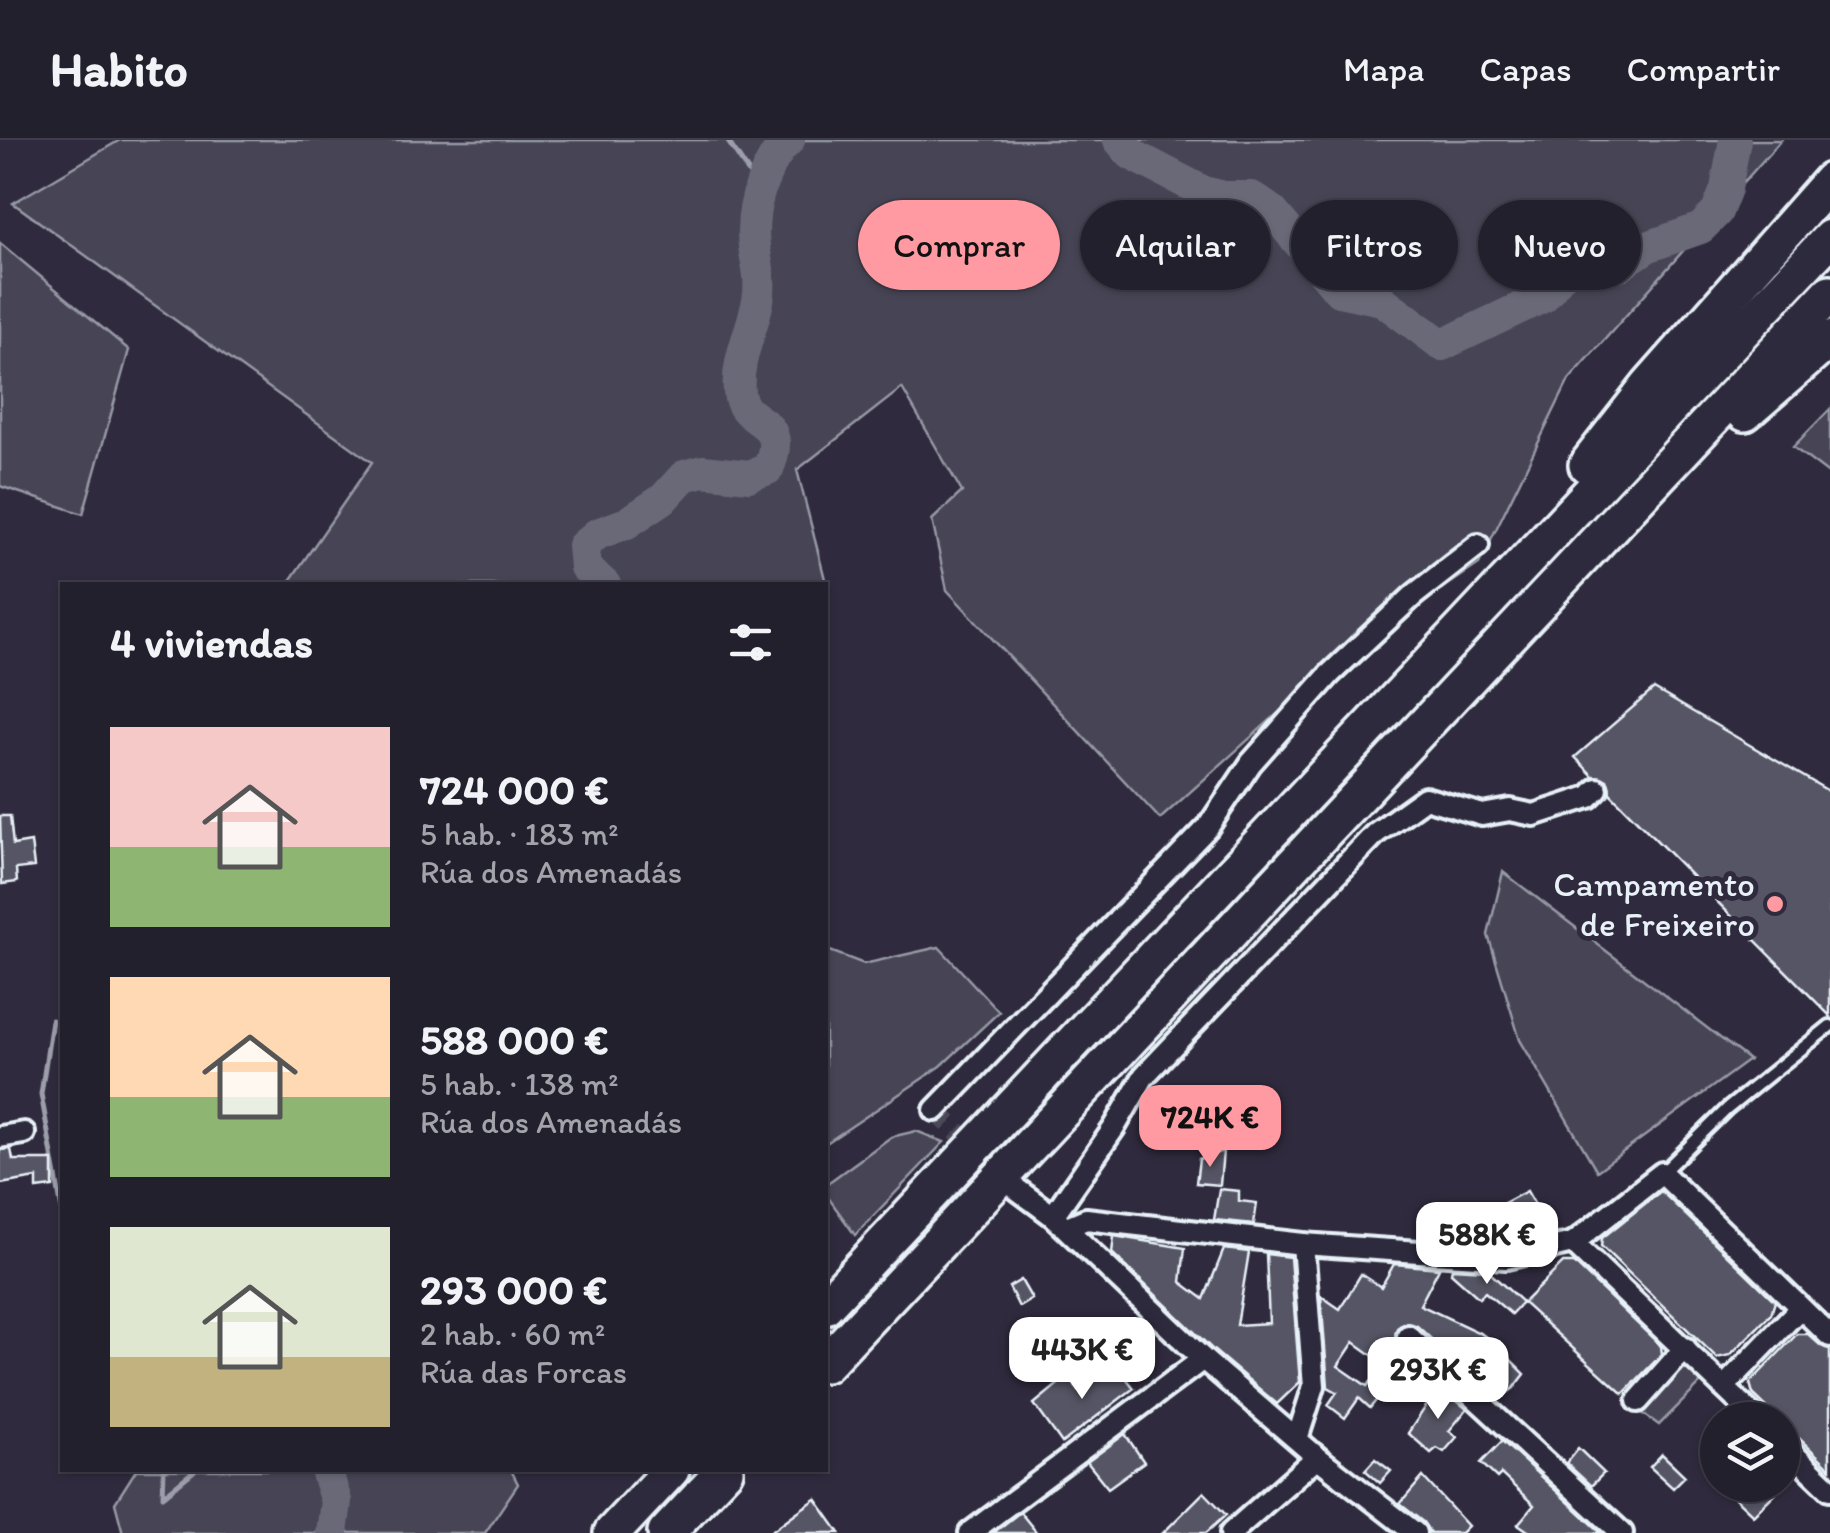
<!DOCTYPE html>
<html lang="es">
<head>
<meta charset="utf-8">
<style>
  :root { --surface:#23202e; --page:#2f2d3a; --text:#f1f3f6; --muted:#a3a3aa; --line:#403e4a; --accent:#ff9aa2 }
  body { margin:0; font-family:Itim,sans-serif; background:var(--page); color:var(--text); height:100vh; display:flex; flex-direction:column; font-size:38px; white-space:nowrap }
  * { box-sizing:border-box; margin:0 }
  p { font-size:32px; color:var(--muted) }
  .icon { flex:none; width:55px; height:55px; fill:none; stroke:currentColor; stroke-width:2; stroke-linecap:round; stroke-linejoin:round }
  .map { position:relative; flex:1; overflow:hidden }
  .drawer { position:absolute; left:60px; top:442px; width:768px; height:890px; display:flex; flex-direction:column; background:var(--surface); border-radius:0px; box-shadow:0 2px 8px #0004,0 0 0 2px var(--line) }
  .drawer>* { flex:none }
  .hud { position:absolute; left:858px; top:60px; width:822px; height:90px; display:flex; gap:20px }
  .fabs { position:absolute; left:1700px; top:1262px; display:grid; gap:20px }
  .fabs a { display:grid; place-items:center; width:100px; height:100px; border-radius:50%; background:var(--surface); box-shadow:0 2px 8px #0004,0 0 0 2px var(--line); font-size:50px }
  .price { position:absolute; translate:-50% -85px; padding:0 22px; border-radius:20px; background:#fff; color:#222; font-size:32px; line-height:65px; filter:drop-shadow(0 2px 5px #0008) }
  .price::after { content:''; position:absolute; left:50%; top:60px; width:30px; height:22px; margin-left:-15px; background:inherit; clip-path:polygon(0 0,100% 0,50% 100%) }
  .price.on { background:var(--accent); color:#111 }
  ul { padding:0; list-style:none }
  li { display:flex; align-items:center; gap:30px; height:250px; padding:0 50px }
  li span { display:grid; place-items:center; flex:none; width:280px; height:200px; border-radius:0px; color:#555 }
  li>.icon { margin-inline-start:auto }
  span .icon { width:120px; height:120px; fill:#fffc; stroke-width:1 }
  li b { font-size:42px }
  h2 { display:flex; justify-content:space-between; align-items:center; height:120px; padding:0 50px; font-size:42px }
  .pill { padding:0 35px; border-radius:45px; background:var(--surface); box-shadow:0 2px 8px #0004,0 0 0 2px var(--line); font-size:35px; line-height:90px }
  .pill.on { background:var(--accent); color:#111 }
  header { display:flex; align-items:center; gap:60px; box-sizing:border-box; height:140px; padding:0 50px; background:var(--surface); border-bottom:2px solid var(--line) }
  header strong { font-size:48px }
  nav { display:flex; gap:55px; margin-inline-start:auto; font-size:35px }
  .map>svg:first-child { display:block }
</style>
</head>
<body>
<header>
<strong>Habito</strong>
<nav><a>Mapa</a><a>Capas</a><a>Compartir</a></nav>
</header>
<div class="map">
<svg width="1830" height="1393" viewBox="0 0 1830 1393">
  <rect width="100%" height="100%" fill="#2f2a3d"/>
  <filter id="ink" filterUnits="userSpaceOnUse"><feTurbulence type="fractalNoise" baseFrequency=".01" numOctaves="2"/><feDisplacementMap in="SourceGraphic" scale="20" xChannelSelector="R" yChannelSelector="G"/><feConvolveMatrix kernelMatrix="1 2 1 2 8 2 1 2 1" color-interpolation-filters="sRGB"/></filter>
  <g filter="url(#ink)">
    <!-- green -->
    <g fill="#464455" stroke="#979aa6" stroke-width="2.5">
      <path d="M 120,0 L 1781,0 L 1569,240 L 1479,424 L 1335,522 L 1160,679 L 947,450 L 932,380 L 962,352 L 902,248 L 797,330 L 827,447 L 825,452 L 825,445 L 287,445 L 372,322 L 13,63 Z"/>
      <path d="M 0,103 L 129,210 L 83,374 L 0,346 Z"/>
      <path d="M 1830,269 L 1830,335 L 1793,307 Z"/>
      <path d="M 1503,732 L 1749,920 L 1597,1031 L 1520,900 L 1488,795 Z"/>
      <path d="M 939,807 L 999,872 L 941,926 L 825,1004 L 825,809 L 864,824 Z"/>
      <path d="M 916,991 L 944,1002 L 855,1095 L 825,1053 L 825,1045 L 891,997 Z"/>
      <path d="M 1686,1223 L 1703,1241 L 1659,1285 L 1641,1272 Z"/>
      <path d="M 136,1330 L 511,1330 L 518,1344 L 485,1393 L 123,1393 L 115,1363 Z"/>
    </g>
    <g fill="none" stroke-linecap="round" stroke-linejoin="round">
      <!-- stream -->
      <g stroke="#9c9fab" stroke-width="5">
        <path d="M 727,0 L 759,48"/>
        <path d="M 52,880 L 41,954 L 62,1070"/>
        <path d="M 164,1330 L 163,1356 L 195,1330"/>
      </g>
      <!-- river -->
      <g stroke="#696978" stroke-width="32">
        <path d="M 1119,0 L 1131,14 L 1204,52 L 1224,57 L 1252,57 L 1272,71 L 1339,151 L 1382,160 L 1442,205 L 1543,157 L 1575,118 L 1619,126 L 1647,107 L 1701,88 L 1717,72 L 1726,49 L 1735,0"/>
        <path d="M 605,445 L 585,427 L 583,406 L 597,394 L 627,383 L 663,359 L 684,336 L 703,331 L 749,336 L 768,329 C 791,273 742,289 739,252 C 736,220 752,191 758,161 C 763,132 753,118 753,92 C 753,61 766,21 789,0"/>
        <path d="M 326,1330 L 336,1361 L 332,1393"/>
      </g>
    </g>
    <!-- building -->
    <g fill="#575565" stroke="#e8f1f8" stroke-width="2.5" fill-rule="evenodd">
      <path d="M 1654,549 L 1830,652 L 1830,876 L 1610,653 L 1607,640 L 1593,636 L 1575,617 Z"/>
      <path d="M 0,676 L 10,676 L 13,705 L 31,702 L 34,727 L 16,729 L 17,742 L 2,744 Z"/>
      <path d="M 11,1009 L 13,1020 L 53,1020 L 53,1047 L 37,1049 L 37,1038 L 0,1044 L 0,1010 Z"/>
      <path d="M 1223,1011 L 1220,1045 L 1196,1043 L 1199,1019 Z"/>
      <path d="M 1219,1049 L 1239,1051 L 1239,1061 L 1257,1063 L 1254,1084 L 1214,1080 Z"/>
      <path d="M 1527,1051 L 1540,1074 L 1516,1086 L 1504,1063 Z"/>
      <path d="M 1661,1051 L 1775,1161 L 1771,1174 L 1730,1215 L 1717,1218 L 1601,1106 L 1602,1098 Z"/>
      <path d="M 1114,1096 L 1185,1108 L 1181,1142 L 1204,1159 L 1224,1109 L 1249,1112 L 1237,1185 L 1269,1183 L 1266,1114 L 1290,1117 L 1300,1242 L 1277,1264 L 1212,1209 L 1112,1113 Z"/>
      <path d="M 1563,1123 L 1574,1123 L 1661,1206 L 1662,1214 L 1623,1254 L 1523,1163 Z"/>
      <path d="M 1394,1124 L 1439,1128 L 1420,1165 L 1482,1194 L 1495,1204 L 1525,1234 L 1515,1247 L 1498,1260 L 1417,1186 L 1405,1183 L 1397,1188 L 1395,1199 L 1411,1218 L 1370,1268 L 1359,1258 L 1345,1278 L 1328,1265 L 1337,1252 L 1328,1247 L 1321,1156 L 1340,1169 L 1361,1134 L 1381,1147 ZM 1354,1202 L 1386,1225 L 1367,1246 L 1338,1226 Z"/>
      <path d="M 1452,1128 L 1487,1130 L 1522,1162 L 1511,1174 L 1485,1152 L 1479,1158 L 1451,1133 Z"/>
      <path d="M 1021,1140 L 1032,1159 L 1019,1167 L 1009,1147 Z"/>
      <path d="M 1797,1194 L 1808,1194 L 1821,1206 L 1830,1209 L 1830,1328 L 1753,1254 L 1750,1243 Z"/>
      <path d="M 1115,1224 L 1134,1248 L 1062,1303 L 1034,1264 L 1068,1236 L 1078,1250 Z"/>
      <path d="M 1439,1247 L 1467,1269 L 1449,1291 L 1457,1297 L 1444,1312 L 1437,1308 L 1431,1313 L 1408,1293 Z"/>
      <path d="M 1125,1294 L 1144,1322 L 1108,1348 L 1087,1322 Z"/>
      <path d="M 1502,1301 L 1602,1393 L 1531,1393 L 1518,1384 L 1534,1365 L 1501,1334 L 1497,1338 L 1481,1323 Z"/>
      <path d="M 1578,1308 L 1604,1333 L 1591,1346 L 1566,1323 Z"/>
      <path d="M 1662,1314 L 1685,1336 L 1673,1348 L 1650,1327 Z"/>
      <path d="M 1375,1319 L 1391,1331 L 1380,1343 L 1365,1330 Z"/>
      <path d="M 1423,1337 L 1468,1386 L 1461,1393 L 1430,1393 L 1423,1382 L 1400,1364 Z"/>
      <path d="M 1721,1345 L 1784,1345 L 1753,1375 Z"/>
      <path d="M 1204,1352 L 1226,1375 L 1206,1393 L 1163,1393 Z"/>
      <path d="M 816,1359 L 840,1393 L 769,1393 L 797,1372 Z"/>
      <path d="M 1020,1372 L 1037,1393 L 993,1393 Z"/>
    </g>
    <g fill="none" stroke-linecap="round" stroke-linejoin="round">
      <!-- street-tunnel -->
      <path stroke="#4b4859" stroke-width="20" stroke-dasharray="20 10" stroke-linecap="butt" d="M 935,970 L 1009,1042"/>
      <defs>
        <path id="lane" d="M 1662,1033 L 1727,969 L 1830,886"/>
        <g id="street">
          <path d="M 935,970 L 1208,687 L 1251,623 L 1330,534 L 1414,455 L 1478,405"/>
          <path d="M 0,997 L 24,993"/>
          <path d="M 1014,1047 L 1053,1076"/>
          <path d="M 1067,1087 L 1086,1079 L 1303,1104 L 1506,1118 L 1573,1103 L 1662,1033 L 1830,1196"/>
          <path d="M 1573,1103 L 1758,1280"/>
          <path d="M 1408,1196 L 1622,1393"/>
          <path d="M 1724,1247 L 1800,1168"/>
          <path d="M 1638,1261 L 1685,1208"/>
          <path d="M 1297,1299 L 1314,1246 L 1303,1104"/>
          <path d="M 1782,1303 L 1830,1349"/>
          <path d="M 970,1393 L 1203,1219"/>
          <path d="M 1231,1393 L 1317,1317"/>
          <path d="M 1415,1393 L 1317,1317 L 1203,1219 L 1053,1076 L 1114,988 L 1144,936 L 1376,693 L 1425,658 L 1482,675 L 1510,670 L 1534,675 L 1589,657 L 1597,649"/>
        </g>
        <g id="highway">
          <path d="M 1745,273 L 1830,199"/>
          <path d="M 1587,325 L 1649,246 L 1830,41"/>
          <path d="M 825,1166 L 1830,98"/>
          <path d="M 825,1224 L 1830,153"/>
          <path d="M 612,1393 L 671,1330"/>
          <path d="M 666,1393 L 725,1330"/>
        </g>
      </defs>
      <!-- lane casing -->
      <use href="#lane" stroke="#e8f1f8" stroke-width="18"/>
      <!-- street casing -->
      <use href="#street" stroke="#e8f1f8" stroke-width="28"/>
      <!-- highway casing -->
      <use href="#highway" stroke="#e8f1f8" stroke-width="42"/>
      <!-- lane -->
      <use href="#lane" stroke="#2f2a3d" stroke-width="10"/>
      <!-- street -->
      <use href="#street" stroke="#2f2a3d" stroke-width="20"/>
      <!-- highway -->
      <use href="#highway" stroke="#2f2a3d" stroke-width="35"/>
    </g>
  </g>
  <!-- markers -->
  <circle fill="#ff9aa2" stroke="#2f2a3d" stroke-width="4" cx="1775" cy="764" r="10"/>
  <g text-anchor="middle" stroke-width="10" stroke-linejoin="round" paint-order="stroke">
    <!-- poi labels -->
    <g font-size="35" fill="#e8f1f8" stroke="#2f2a3d" text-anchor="end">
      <text x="1755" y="756">Campamento<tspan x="1755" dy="40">de Freixeiro</tspan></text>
    </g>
  </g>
</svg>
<div class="fabs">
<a><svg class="icon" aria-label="layers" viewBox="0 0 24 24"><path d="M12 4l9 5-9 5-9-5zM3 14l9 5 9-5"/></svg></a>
</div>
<b class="price on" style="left:1210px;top:1030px">724K €</b>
<b class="price" style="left:1487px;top:1147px">588K €</b>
<b class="price" style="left:1082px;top:1262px">443K €</b>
<b class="price" style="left:1438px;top:1282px">293K €</b>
<div class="hud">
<a class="pill on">Comprar</a>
<a class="pill">Alquilar</a>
<a class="pill">Filtros</a>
<a class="pill">Nuevo</a>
</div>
<section class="drawer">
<h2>4 viviendas<svg class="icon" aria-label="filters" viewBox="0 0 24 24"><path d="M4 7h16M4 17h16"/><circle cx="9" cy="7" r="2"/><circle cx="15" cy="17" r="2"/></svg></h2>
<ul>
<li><span style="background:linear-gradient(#f6c9c9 60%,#8fb573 0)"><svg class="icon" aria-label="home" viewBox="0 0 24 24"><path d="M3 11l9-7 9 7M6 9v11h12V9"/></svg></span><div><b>724 000 €</b><p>5 hab. · 183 m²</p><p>Rúa dos Amenadás</p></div></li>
<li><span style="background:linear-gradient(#ffd9b3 60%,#8fb573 0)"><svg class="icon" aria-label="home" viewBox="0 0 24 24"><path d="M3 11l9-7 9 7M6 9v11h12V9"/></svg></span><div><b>588 000 €</b><p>5 hab. · 138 m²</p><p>Rúa dos Amenadás</p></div></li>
<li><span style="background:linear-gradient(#dfe7d0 65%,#c2b280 0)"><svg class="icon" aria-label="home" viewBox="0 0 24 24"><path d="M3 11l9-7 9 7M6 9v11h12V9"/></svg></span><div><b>293 000 €</b><p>2 hab. · 60 m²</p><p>Rúa das Forcas</p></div></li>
</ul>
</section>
</div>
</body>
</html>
